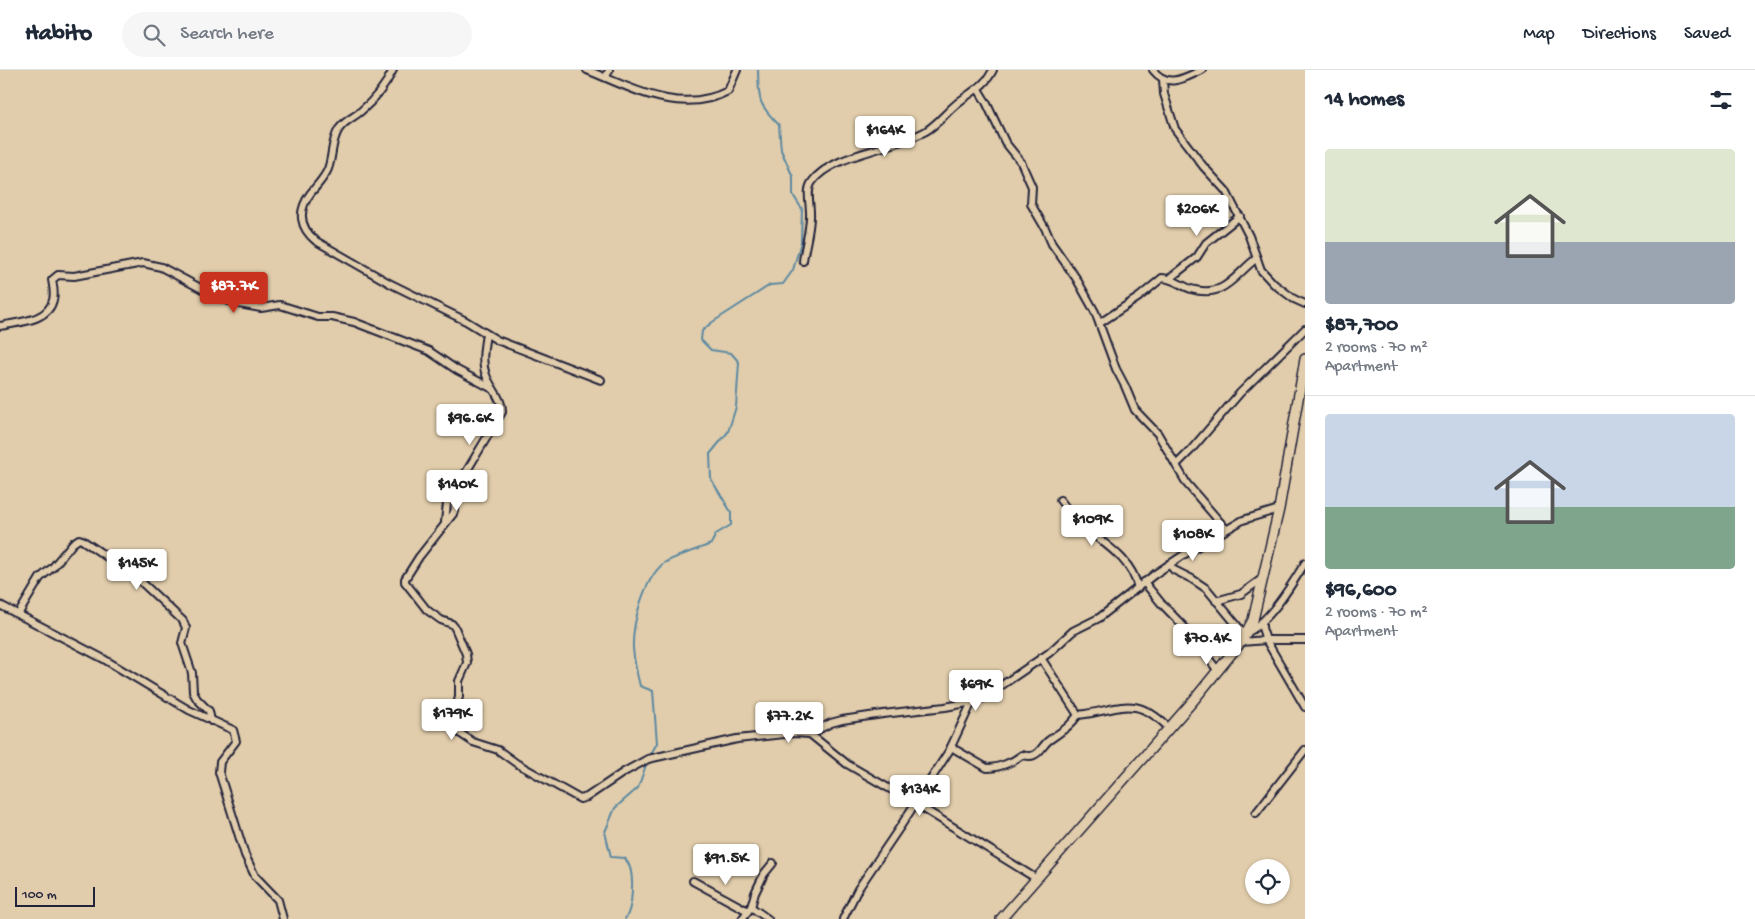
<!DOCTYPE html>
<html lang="en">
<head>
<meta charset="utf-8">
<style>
  :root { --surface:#fff; --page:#f6f6f7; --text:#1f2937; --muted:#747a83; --line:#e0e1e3; --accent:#c8321e }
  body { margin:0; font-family:"Gochi Hand",sans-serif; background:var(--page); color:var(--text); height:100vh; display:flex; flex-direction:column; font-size:19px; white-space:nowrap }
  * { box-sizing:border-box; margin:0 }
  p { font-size:16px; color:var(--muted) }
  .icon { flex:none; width:28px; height:28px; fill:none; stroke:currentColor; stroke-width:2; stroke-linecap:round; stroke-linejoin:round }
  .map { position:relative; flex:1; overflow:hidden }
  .side { display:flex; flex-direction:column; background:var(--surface); width:450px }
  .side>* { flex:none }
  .tools { position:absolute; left:1245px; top:789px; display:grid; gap:10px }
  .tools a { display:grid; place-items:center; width:45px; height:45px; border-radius:50%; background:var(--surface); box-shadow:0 1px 4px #0004; font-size:25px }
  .scale { position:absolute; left:15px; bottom:12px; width:80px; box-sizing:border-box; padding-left:5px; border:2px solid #22223b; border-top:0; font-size:14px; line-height:18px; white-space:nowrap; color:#22223b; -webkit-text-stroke:4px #e1cdab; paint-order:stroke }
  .price { position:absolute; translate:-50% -42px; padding:0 11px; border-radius:5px; background:#fff; color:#222; font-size:16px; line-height:32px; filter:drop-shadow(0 1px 2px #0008) }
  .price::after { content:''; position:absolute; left:50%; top:30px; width:15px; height:11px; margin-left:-8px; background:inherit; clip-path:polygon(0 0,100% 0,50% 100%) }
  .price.selected { background:var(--accent); color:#fff }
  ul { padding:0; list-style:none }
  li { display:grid; align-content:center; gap:10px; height:265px; padding:0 20px }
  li+li { border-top:1px solid var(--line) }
  li span { display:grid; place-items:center; height:155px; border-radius:5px; color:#555 }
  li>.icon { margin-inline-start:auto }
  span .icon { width:90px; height:90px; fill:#fffc; stroke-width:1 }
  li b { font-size:21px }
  h2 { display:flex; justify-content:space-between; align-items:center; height:60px; padding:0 20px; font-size:21px }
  header { display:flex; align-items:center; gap:30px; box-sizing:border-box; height:70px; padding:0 25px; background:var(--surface); border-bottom:1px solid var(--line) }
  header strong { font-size:24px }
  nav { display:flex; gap:28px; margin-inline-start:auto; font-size:18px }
  .search { width:350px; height:45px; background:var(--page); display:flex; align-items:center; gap:12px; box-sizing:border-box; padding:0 18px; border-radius:28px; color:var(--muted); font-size:19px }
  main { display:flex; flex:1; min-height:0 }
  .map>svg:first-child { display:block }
</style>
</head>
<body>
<header>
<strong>Habito</strong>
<div class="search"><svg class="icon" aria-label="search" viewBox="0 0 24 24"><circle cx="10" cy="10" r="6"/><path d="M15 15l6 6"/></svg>Search here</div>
<nav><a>Map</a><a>Directions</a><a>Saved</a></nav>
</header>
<main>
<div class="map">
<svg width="1305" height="849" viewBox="0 0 1305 849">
  <rect width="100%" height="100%" fill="#e1cdab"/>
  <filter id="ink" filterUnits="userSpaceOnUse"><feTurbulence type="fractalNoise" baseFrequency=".02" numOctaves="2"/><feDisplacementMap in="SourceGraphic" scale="10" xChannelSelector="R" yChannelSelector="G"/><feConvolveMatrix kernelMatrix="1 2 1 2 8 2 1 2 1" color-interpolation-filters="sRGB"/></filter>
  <g filter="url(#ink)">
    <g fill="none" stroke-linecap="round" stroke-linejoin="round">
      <!-- stream -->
      <g stroke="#5d89a2" stroke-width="2">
        <path d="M 650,686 L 657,673 L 653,621 L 640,616 C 637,604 634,591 633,578 C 632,553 644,509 664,493 C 671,488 701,478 711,474 L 716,464 L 731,455 L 731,442 L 711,409 L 710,384 L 728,362 L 736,337 L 739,292 L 731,283 L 711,280 L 701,270 L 702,261 L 711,253 L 770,215 L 783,214 L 793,200 L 801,172 L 802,139 L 793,125 L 793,107 L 781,80 L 779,55 C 757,33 759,30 758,0"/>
        <path d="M 625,849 C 633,839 634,806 629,795 C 628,792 626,791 625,788 L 611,787 L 605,762 L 615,738 L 638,718 L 647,692"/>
      </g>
      <defs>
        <g id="street">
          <path d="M 393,0 C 386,15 373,31 360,42 C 353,48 345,50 339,59 C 331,71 333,86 328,99 C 324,109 316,116 310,124 C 297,142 300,158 316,171 L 391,214 L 466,251 L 497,270 L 601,310"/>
          <path d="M 587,0 C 632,18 680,46 728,21 L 737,0"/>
          <path d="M 1153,0 C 1168,19 1184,8 1202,0"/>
          <path d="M 606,7 L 609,0"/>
          <path d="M 1163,9 L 1164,24 L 1175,59 L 1203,96 L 1226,121 L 1249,166 L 1261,200 L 1274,214 L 1294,229 L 1305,234"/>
          <path d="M 978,19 L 986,32 L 1005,72 L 1021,92 L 1028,108 L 1032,117 L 1031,134 L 1045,158 L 1052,174 L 1076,208 L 1095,242 L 1116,299 L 1125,316 L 1135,340 L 1158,364 L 1187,414 L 1226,459"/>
          <path d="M 803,191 C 805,175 811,158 810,142 C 810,133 806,120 812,112 C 831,84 895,79 926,61 C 939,53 948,40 960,31 C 973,21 986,15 993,0"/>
          <path d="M 1169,209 L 1197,187 L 1206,173 L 1240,146"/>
          <path d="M 1100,253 L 1139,227 L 1162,208 C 1172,208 1182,216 1191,219 C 1225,229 1234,205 1257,188"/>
          <path d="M 0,256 C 17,252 48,252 53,230 C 55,223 53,216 52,210 L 58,205 L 74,206 L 143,193 L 161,197 L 219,228 L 239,234 L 261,238 L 280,235 L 318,247 L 332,247 L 354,252 L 429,281 L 457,300 L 493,319"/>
          <path d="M 486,264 C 484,277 481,292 486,305 C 490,317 503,329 502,342 L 453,424 L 455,439 L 453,444 L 419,487 L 405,509 L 405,512 L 427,540 L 441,550 L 452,554 L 455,558 L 466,584 L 467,593 L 459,611 L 459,627 L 457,634 L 450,650 L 452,658 L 473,672 L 498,680 L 516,693 L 580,729 L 587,727 L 624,702 L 648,689 L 737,669 L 794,663 L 810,664 L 847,694 L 916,734 L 1037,809"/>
          <path d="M 1176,395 L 1190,381 L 1240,323 L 1305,259"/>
          <path d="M 1060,430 C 1066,437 1071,446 1078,452 C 1100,472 1131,486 1138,518"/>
          <path d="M 445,452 L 447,433 L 452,426"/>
          <path d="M 1169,494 L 1174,500 L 1192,509 L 1207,519 L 1245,565"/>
          <path d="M 1144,512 L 1161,533 L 1188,561 L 1218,601"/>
          <path d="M 1216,531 L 1241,524 L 1263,508"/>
          <path d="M 0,535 L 102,588 L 189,640 L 233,660 L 236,671 L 220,692 L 219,702 L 245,785 L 255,806 L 278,830 L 283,849"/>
          <path d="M 19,543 L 40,508 L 53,497 L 73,473 L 79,469 L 82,470 L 135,506 L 183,551 L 186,558 L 182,573 L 192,603 L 193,622 L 197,629 L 209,641 L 211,651"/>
          <path d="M 1262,552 L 1262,558 L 1266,570 L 1305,637"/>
          <path d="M 1246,563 C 1269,553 1292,514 1305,493"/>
          <path d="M 1241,572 L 1266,570 L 1305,570"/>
          <path d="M 1078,645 C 1121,640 1133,623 1169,658"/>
          <path d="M 810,664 L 831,653 L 842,650 L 883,644 L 945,637 L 967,633 L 983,628 L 1049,583 L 1073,561 L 1099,548 L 1155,504 L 1185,484 L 1243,450 L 1279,439"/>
          <path d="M 951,677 L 987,698 C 999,698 1013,692 1022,685 C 1026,686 1030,687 1034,685 C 1040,683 1043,675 1048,671 C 1061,661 1068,659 1078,645 L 1041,588"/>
          <path d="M 1256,743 L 1305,680"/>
          <path d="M 693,811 L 748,841"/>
          <path d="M 751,837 L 768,849"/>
          <path d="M 742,849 L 751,837 L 755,823 L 764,804 L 773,793"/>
          <path d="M 843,849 L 858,819 L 900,757 L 949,681 L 972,632"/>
        </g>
        <path id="secondary" d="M 1001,849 L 1193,631 L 1241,572 L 1253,550 L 1279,439 L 1305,289"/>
      </defs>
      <!-- street casing -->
      <use href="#street" stroke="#22223b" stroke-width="10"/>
      <!-- secondary casing -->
      <use href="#secondary" stroke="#22223b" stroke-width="12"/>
      <!-- street -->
      <use href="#street" stroke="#e1cdab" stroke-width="6"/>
      <!-- secondary -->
      <use href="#secondary" stroke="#e1cdab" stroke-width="9"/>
    </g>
  </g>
</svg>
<div class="tools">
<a><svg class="icon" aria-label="locate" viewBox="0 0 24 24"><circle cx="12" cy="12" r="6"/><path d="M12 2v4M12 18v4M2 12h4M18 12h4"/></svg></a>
</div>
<div class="scale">100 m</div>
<b class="price" style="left:885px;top:88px">$164K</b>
<b class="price" style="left:1197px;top:167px">$206K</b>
<b class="price selected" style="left:234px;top:244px">$87.7K</b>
<b class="price" style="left:470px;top:376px">$96.6K</b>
<b class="price" style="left:457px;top:442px">$140K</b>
<b class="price" style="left:1092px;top:477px">$109K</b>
<b class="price" style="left:1193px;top:492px">$108K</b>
<b class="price" style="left:137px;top:521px">$145K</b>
<b class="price" style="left:1207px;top:596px">$70.4K</b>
<b class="price" style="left:976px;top:642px">$69K</b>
<b class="price" style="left:452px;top:671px">$179K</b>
<b class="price" style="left:789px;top:674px">$77.2K</b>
<b class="price" style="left:920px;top:747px">$134K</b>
<b class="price" style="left:726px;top:816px">$91.5K</b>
</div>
<section class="side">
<h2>14 homes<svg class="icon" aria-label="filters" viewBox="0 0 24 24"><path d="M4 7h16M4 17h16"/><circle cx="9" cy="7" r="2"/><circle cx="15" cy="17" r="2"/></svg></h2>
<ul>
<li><span style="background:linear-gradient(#dfe7d0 60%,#9aa5b1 0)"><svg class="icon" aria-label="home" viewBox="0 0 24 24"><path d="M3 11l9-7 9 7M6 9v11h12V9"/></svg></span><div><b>$87,700</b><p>2 rooms · 70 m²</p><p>Apartment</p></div></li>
<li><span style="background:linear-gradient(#c9d6e8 60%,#7fa58c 0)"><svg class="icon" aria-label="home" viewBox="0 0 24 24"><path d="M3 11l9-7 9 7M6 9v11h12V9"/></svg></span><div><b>$96,600</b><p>2 rooms · 70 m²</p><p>Apartment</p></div></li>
</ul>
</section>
</main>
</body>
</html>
